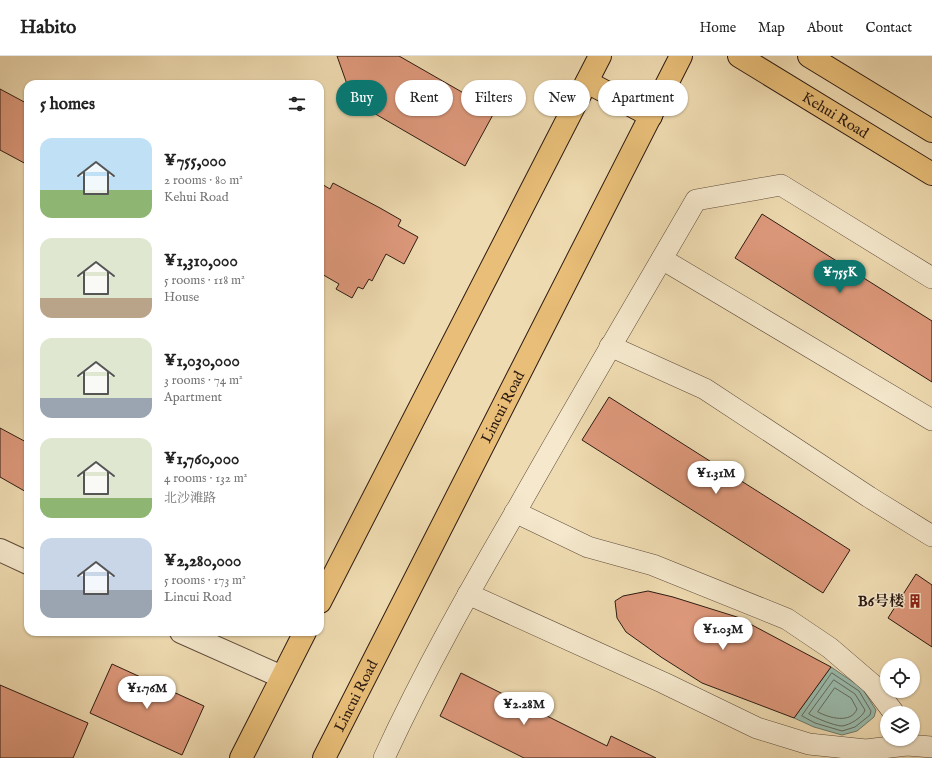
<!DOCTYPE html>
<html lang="en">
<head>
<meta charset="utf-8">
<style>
  :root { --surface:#fff; --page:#f2f2f2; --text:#222; --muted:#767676; --line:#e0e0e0; --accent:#0f766e }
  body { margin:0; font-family:"IM FELL English","Noto Serif SC",serif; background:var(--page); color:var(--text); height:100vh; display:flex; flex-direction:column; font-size:15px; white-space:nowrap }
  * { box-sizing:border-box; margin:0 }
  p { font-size:13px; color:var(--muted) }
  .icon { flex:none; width:22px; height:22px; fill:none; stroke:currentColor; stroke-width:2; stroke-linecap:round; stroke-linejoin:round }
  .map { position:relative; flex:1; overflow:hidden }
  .sheet { position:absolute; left:24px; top:24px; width:300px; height:556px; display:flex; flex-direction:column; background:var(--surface); border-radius:12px; box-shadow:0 1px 3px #0004 }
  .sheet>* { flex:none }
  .hud { position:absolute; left:336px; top:24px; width:380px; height:36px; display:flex; gap:8px }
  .buttons { position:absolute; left:880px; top:602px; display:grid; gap:8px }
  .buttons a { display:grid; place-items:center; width:40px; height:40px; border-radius:50%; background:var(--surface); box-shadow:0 1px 3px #0004; font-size:20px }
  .price { position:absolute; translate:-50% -34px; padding:0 9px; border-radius:14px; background:#fff; color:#222; font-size:13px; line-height:26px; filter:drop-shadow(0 1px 2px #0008) }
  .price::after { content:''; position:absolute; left:50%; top:24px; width:12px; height:9px; margin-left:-6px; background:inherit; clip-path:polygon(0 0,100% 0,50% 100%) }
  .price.active { background:var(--accent); color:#fff }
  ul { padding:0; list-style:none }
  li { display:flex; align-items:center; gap:12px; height:100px; padding:0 16px }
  li span { display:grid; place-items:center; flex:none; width:112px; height:80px; border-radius:12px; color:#555 }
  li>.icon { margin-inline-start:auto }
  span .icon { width:48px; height:48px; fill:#fffc; stroke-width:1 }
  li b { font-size:17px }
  h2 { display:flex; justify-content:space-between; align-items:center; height:48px; padding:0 16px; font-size:17px }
  .tag { padding:0 14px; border-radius:18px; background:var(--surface); box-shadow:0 1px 3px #0004; font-size:14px; line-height:36px }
  .tag.active { background:var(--accent); color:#fff }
  header { display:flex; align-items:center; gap:24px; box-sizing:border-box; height:56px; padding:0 20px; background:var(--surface); border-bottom:1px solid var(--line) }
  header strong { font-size:19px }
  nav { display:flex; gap:22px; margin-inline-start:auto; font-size:14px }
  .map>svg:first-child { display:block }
</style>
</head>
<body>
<header>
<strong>Habito</strong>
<nav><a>Home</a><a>Map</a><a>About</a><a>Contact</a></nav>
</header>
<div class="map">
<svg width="932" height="702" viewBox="0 0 932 702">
  <rect width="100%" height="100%" fill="#efdbb1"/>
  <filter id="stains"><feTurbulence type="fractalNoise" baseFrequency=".005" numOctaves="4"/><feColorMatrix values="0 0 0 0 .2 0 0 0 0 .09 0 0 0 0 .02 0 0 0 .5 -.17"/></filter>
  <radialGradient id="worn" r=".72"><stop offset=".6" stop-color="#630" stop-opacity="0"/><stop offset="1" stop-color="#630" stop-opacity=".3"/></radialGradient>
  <!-- water -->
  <path fill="#9abbac" stroke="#6e7b6e" d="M 831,611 L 862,632 L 876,654 L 874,661 L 857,675 L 842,679 L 814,671 L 794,662 Z"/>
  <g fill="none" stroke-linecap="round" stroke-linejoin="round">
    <!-- shore -->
    <g stroke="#646b5f" stroke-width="1">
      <path d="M 832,617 L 859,635 L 871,655 L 870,659 L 855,671 L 842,675 L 815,667 L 802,660 Z"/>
      <path d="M 834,624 L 855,638 L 865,654 C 863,661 850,669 842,670 C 835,670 815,662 809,658 Z"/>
      <path d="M 835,632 L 851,642 L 857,653 C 851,668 829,662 818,656 Z"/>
    </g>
  </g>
  <!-- building -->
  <g fill="#de997c" stroke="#2d1b12">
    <path d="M 337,0 L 399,0 L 495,55 L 465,110 L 353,45 Z"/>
    <path d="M 0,33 L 28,48 L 28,109 L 0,94 Z"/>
    <path d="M 320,127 L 330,133 L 333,127 L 380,152 L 401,164 L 398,170 L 418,181 L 404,208 L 386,198 L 372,225 L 369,223 L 363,233 L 358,231 L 352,242 L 336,233 L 339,228 L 320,217 Z"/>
    <path d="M 762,158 L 932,265 L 932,326 L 735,202 Z"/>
    <path d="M 609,341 L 850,494 L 823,537 L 582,384 Z"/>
    <path d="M 0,372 L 28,387 L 28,437 L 0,421 Z"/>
    <path d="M 916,518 L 932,529 L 932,591 L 888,562 Z"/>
    <path d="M 648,535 L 673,541 L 737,561 L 831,611 L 794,662 L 702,627 L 661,601 L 626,576 L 617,562 L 615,545 L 623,540 Z"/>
    <path d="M 112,608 L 204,650 L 182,699 L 90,657 Z"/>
    <path d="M 461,617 L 607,690 L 611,680 L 656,702 L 524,702 L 440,660 Z"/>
    <path d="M 0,629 L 88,667 L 73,702 L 0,702 Z"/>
  </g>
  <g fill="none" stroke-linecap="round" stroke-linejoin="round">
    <defs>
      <g id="pedestrian">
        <path d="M 662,203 L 932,364"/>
        <path d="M 610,290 L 705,333 L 869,441 L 932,480"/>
        <path d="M 515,456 L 588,491 L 653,509 L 787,563 L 830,592 L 872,628 L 894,657"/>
        <path d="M 468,538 L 664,627 L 757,672 L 809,688 L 866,694 L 907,689 L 932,691"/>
        <path d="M 384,702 C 424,615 471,532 519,450 C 577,347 637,246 696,144 L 781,129 L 932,222"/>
      </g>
      <g id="minor">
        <path d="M 0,494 L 28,507"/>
        <path d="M 181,576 L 282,621"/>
      </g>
      <g id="primary">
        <path id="s1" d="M 739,0 L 932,118"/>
        <path d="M 809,0 L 932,75"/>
        <path d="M 587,26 L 651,60"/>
        <path d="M 320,546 L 600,0"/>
        <path d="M 241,702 L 305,576"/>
        <path id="s2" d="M 324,702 L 681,0"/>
      </g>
    </defs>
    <!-- pedestrian casing -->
    <use href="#pedestrian" stroke="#5e4b3a" stroke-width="22"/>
    <!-- minor casing -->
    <use href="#minor" stroke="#5e4b3a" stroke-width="24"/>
    <!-- primary casing -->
    <use href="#primary" stroke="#2d1b12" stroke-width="24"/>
    <!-- pedestrian -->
    <use href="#pedestrian" stroke="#f5e8cc" stroke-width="21"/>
    <!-- minor -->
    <use href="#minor" stroke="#f5e8cc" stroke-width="22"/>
    <!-- primary -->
    <use href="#primary" stroke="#e8be78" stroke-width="22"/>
  </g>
  <!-- icons -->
  <defs>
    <symbol id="building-bare" viewBox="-9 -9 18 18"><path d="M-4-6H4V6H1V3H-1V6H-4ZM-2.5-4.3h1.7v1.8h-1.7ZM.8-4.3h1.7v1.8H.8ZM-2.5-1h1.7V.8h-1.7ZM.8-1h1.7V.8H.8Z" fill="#8f2418" stroke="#f5e8cc" stroke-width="2.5" paint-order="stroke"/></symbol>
  </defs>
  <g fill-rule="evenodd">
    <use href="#building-bare" x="905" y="535" width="20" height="20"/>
  </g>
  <g text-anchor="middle" stroke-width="3" stroke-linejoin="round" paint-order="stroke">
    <!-- street labels -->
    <g font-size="15" fill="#2d1b12" stroke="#f5e8cc">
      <text dy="5" stroke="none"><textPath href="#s1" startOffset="113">Kehui Road</textPath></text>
      <text dy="5" stroke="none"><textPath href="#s2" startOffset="394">Lincui Road</textPath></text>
      <text dy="5" stroke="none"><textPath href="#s2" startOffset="70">Lincui Road</textPath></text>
    </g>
    <!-- poi labels -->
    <g font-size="15" font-weight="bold" fill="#2d1b12" stroke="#f5e8cc" text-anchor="end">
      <text x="904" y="550">B6号楼</text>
    </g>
  </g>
  <rect width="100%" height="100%" filter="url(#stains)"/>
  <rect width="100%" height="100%" fill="url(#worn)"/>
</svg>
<div class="buttons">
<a><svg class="icon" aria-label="locate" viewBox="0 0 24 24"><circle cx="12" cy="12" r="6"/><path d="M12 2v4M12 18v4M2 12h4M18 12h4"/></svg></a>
<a><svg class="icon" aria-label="layers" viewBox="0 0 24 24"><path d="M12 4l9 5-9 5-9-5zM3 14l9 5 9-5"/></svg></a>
</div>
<b class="price active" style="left:840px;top:238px">¥755K</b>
<b class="price" style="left:716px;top:439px">¥1.31M</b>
<b class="price" style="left:723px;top:595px">¥1.03M</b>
<b class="price" style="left:147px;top:654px">¥1.76M</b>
<b class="price" style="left:524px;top:670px">¥2.28M</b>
<div class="hud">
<a class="tag active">Buy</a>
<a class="tag">Rent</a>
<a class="tag">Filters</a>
<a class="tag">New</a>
<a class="tag">Apartment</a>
</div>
<section class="sheet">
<h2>5 homes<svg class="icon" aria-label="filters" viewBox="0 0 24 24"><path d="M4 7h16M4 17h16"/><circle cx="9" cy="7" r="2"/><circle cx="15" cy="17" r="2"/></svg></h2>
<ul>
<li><span style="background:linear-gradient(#bfe0f5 65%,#8fb573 0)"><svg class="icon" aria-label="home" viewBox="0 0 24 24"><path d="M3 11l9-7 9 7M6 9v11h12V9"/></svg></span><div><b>¥755,000</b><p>2 rooms · 80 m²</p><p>Kehui Road</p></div></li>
<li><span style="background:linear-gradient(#dfe7d0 75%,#b9a48a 0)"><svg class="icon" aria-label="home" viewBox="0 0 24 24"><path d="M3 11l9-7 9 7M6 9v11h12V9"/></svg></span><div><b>¥1,310,000</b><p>5 rooms · 118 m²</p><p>House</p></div></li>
<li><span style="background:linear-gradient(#dfe7d0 75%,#9aa5b1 0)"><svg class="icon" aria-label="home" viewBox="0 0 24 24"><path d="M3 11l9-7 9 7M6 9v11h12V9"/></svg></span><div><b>¥1,030,000</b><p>3 rooms · 74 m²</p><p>Apartment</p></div></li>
<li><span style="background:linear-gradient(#dfe7d0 75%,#8fb573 0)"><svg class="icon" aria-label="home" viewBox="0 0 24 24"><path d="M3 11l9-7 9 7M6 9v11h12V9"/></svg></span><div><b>¥1,760,000</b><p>4 rooms · 132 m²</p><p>北沙滩路</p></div></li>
<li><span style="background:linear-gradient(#c9d6e8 65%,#9aa5b1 0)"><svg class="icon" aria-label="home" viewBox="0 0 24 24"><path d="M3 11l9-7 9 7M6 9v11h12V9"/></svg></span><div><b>¥2,280,000</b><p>5 rooms · 173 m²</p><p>Lincui Road</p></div></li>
</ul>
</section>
</div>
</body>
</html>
